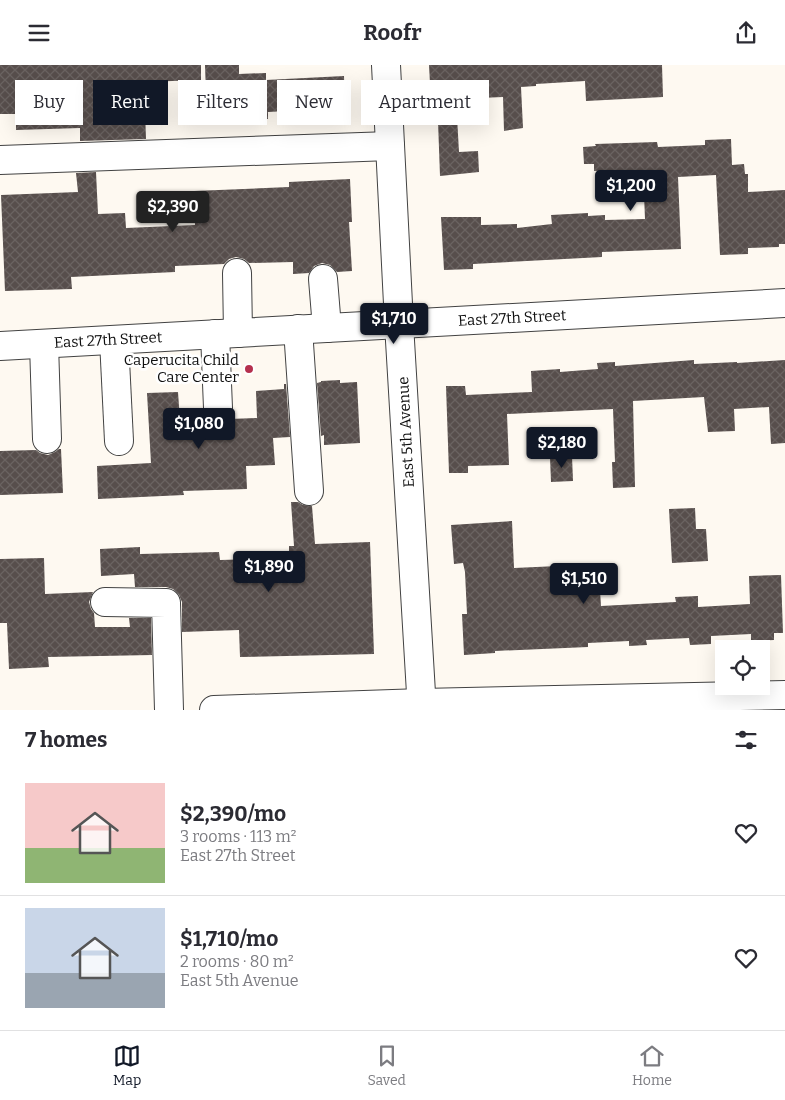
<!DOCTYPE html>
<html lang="en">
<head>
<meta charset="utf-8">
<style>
  :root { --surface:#fff; --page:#f7f7f7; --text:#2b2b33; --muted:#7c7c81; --line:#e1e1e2; --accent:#111827 }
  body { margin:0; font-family:Bitter,serif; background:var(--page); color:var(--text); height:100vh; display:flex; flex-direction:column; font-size:19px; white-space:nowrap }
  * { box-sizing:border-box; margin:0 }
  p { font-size:16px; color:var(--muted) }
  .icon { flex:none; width:28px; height:28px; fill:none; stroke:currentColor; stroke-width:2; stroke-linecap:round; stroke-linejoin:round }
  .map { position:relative; height:645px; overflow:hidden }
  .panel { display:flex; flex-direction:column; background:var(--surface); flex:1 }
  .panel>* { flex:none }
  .banner { position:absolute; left:15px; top:15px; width:500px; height:45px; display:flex; gap:10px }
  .fabs { position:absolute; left:715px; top:575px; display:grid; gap:10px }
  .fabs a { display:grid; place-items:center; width:55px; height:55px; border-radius:0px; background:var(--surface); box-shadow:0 5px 20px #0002; font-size:25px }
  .price { position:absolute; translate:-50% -42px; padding:0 11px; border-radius:5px; background:var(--accent); color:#fff; font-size:16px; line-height:32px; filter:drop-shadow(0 1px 2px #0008) }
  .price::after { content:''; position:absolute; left:50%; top:30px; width:15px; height:11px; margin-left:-8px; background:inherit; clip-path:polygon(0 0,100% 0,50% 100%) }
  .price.active { background:#222; color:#fff }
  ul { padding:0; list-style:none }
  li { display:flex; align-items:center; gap:15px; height:125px; padding:0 25px }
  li+li { border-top:1px solid var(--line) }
  li span { display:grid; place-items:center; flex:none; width:140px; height:100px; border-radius:0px; color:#555 }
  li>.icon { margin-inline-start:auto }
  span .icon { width:60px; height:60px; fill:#fffc; stroke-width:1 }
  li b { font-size:21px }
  h2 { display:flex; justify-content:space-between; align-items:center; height:60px; padding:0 25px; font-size:21px }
  .chip { padding:0 18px; border-radius:0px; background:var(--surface); box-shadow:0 5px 20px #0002; font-size:18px; line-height:45px }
  .chip.active { background:var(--accent); color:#fff }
  header { display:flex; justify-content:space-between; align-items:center; height:65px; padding:0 25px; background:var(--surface); font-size:22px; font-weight:700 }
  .tab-bar { display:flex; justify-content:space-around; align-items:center; height:70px; border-top:1px solid var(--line); background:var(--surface); font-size:14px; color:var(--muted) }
  .tab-bar a { display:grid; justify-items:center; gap:2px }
  .tab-bar .active { color:var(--accent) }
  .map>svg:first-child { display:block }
</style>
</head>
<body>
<header><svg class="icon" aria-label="menu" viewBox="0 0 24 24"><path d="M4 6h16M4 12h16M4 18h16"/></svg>Roofr<svg class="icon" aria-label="share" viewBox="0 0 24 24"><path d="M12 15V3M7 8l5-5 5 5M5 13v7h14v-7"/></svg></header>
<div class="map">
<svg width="785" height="645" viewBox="0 0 785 645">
  <defs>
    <pattern id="building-cross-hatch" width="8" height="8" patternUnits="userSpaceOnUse" patternTransform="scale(1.25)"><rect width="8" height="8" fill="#574e4c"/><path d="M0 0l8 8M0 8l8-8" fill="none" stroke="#6a6361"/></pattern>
  </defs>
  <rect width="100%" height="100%" fill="#fef9f1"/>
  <!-- building -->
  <g fill="url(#building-cross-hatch)">
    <path d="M 0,0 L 201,0 L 201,15 L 144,17 L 146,74 L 80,76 L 80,63 L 16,65 L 16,49 L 0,49 Z"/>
    <path d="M 205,0 L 239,0 L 239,9 L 266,8 L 266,15 L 344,11 L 345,43 L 268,47 L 268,54 L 207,56 Z"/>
    <path d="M 429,0 L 662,0 L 663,32 L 586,36 L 585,16 L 536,19 L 536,21 L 521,22 L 523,63 L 504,66 L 503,32 L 456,34 L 459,87 L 478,86 L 479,107 L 440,111 L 438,56 L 432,56 Z"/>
    <path d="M 731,74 L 732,100 L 744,99 L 745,109 L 748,109 L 748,127 L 785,125 L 785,179 L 779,179 L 779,182 L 748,183 L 748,189 L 720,190 L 716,110 L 678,112 L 681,184 L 602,187 L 602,192 L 473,199 L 473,204 L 444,205 L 441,152 L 481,152 L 481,160 L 517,159 L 517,163 L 552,159 L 551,150 L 588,148 L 588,151 L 605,150 L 605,155 L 645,154 L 643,105 L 594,106 L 594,99 L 584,99 L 583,82 L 596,81 L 595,79 L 657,77 L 658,82 L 705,80 L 705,75 Z"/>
    <path d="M 96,107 L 98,149 L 125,148 L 126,163 L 195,160 L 194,126 L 289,122 L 289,117 L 350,114 L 352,157 L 349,157 L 352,206 L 337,207 L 330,200 L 322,198 L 314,201 L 309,208 L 293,209 L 293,197 L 249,198 L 244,194 L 236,192 L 229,194 L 224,199 L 175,201 L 175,207 L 71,212 L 72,224 L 5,226 L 1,130 L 78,127 L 76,108 Z"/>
    <path d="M 694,295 L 694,299 L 737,297 L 737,298 L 785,295 L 785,378 L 771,379 L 769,342 L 734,344 L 735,366 L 708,367 L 704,332 L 633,336 L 635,422 L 613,423 L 612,397 L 615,397 L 613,344 L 507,349 L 509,400 L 468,401 L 468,408 L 449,408 L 446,321 L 465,321 L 466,330 L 532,327 L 531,306 L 560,304 L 560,307 L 598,304 L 597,298 L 615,297 L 615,301 Z"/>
    <path d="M 340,315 L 340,318 L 357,317 L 360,378 L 324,380 L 324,370 L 321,371 L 317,318 L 321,317 L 321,316 Z"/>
    <path d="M 284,319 L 286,319 L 290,372 L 273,373 L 275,400 L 246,401 L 247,424 L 183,426 L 184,430 L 98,434 L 97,401 L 151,398 L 147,328 L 178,327 L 180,355 L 208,354 L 211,357 L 219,359 L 229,354 L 257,353 L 256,326 L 284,324 Z"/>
    <path d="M 59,384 L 61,384 L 63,428 L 0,430 L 0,386 L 36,385 L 40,388 L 48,390 L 55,387 Z"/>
    <path d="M 572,391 L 573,416 L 551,417 L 550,392 Z"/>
    <path d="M 291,437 L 298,437 L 303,440 L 312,441 L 315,479 L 370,477 L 374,589 L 240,592 L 239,565 L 182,567 L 182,537 L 179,530 L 173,524 L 166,522 L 135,522 L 134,509 L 101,511 L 100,484 L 140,482 L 140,489 L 219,487 L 220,495 L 289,493 L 289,481 L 294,481 Z"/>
    <path d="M 695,443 L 696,464 L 706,464 L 708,496 L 672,498 L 669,444 Z"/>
    <path d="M 512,456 L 514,503 L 558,501 L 559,513 L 599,510 L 601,541 L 676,537 L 675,532 L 698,531 L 698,542 L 750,539 L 749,511 L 781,510 L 783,568 L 774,568 L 774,575 L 751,576 L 751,569 L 711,571 L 711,579 L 690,580 L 689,573 L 646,575 L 647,580 L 629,581 L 629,576 L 588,578 L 588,582 L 495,586 L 495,588 L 464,590 L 462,549 L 467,549 L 465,507 L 463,498 L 454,499 L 451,460 Z"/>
    <path d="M 44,493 L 45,529 L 93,527 L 89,537 L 91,544 L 94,548 L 95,562 L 130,562 L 129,553 L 151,553 L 152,590 L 48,592 L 49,602 L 9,604 L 7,558 L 0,558 L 0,494 Z"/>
  </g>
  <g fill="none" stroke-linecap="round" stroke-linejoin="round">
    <defs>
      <g id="minor">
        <path d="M 386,0 L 399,259 L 422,645"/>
        <path d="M 0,95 L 390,81"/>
        <path d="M 237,208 L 238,268"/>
        <path d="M 323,214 L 327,263"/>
        <path d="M 298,264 L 309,426"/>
        <path d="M 215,269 L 218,343"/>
        <path d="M 114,275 L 119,376"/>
        <path d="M 44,279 L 47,374"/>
        <path d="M 0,281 L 785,238"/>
        <path d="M 105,537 L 166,538 L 169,645"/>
        <path d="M 214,645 L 422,638 L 785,630"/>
      </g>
    </defs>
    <!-- minor casing -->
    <use href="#minor" stroke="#424242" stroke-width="30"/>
    <!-- minor -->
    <use href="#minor" stroke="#fff" stroke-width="28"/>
  </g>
  <!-- markers -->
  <circle fill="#b5304e" stroke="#fff" stroke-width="2" cx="249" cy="304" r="5"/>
  <g text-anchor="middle" stroke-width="5" stroke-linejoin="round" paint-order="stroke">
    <!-- street labels -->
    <g font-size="15" fill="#0f0f0f" stroke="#fff">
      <text transform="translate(512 253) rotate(-3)" y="5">East 27th Street</text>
      <text transform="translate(108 275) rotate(-3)" y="5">East 27th Street</text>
      <text transform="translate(406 367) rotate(-93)" y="5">East 5th Avenue</text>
    </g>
    <!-- poi labels -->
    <g font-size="15" fill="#0f0f0f" stroke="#fff" text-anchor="end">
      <text x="239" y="300">Caperucita Child<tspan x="239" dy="17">Care Center</tspan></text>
    </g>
  </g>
</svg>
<div class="fabs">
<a><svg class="icon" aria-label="locate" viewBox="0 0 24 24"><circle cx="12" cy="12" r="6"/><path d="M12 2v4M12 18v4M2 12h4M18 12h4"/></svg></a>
</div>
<b class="price" style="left:631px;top:147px">$1,200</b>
<b class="price active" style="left:173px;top:168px">$2,390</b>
<b class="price" style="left:394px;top:280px">$1,710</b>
<b class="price" style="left:199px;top:385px">$1,080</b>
<b class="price" style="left:562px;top:404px">$2,180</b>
<b class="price" style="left:269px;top:528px">$1,890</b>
<b class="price" style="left:584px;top:540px">$1,510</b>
<div class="banner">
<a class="chip">Buy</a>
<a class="chip active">Rent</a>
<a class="chip">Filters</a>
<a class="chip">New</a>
<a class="chip">Apartment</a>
</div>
</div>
<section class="panel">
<h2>7 homes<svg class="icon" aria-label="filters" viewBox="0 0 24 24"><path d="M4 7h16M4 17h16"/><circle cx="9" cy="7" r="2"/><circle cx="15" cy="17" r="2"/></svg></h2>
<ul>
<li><span style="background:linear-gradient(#f6c9c9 65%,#8fb573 0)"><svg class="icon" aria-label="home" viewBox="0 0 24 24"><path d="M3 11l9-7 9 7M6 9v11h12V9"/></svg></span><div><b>$2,390/mo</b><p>3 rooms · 113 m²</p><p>East 27th Street</p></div><svg class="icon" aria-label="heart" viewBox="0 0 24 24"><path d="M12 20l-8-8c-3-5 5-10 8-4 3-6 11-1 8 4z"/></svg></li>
<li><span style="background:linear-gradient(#c9d6e8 65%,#9aa5b1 0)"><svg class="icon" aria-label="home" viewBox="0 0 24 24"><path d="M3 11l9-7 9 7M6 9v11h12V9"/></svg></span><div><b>$1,710/mo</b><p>2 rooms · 80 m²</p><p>East 5th Avenue</p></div><svg class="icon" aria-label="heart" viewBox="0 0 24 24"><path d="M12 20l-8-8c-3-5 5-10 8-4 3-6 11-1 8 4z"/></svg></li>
</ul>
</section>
<nav class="tab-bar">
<a class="active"><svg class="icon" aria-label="map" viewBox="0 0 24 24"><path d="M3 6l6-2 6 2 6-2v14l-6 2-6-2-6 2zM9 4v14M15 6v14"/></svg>Map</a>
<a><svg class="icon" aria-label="saved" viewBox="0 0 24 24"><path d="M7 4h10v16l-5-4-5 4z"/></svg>Saved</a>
<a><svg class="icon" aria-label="home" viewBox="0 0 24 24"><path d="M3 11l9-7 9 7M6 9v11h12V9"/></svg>Home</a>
</nav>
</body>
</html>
